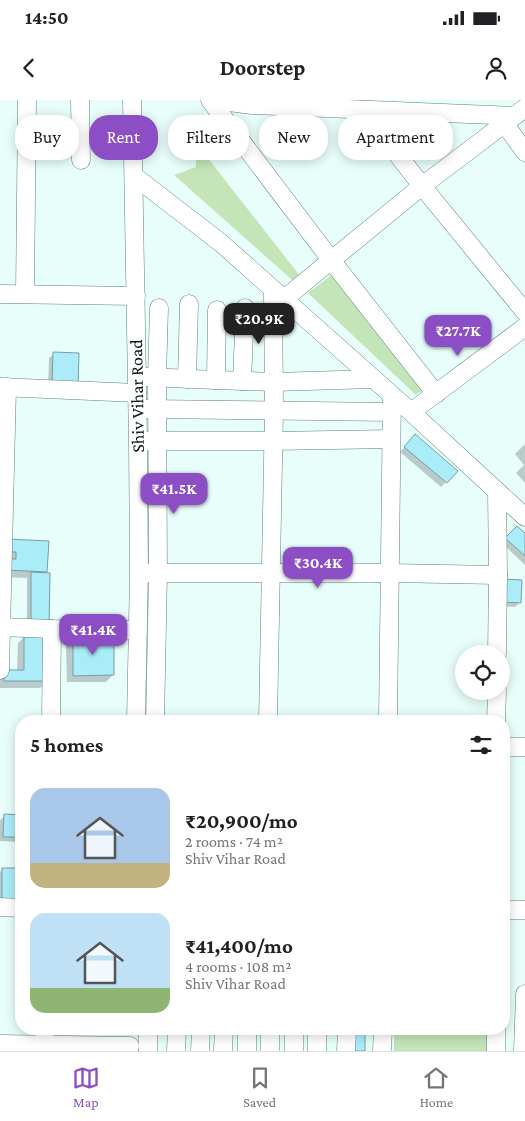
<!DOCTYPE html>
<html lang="en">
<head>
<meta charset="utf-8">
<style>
  :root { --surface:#fff; --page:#f6f6f6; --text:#202124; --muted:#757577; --line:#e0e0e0; --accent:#8b4ec4 }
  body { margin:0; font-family:"Crimson Pro",serif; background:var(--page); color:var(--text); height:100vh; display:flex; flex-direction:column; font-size:19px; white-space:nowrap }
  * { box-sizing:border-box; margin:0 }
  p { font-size:16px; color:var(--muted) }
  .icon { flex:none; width:28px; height:28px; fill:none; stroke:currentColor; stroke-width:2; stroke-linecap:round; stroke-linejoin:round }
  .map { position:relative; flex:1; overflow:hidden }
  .panel { position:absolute; left:15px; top:615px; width:495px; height:320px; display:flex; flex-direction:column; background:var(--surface); border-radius:20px; box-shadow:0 2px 12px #0003 }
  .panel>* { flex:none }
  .hud { position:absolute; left:15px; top:15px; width:495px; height:45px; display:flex; gap:10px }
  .fabs { position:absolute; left:455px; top:545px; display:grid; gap:10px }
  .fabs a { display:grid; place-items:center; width:55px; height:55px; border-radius:50%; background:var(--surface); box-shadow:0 2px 12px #0003; font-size:25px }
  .price { position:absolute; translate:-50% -42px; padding:0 11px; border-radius:10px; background:var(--accent); color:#fff; font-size:16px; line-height:32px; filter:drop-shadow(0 1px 2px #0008) }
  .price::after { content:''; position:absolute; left:50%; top:30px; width:15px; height:11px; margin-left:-8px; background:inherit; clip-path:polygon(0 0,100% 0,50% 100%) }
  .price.selected { background:#222; color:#fff }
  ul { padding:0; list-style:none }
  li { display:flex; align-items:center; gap:15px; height:125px; padding:0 15px }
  li span { display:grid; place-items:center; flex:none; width:140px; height:100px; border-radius:15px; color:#555 }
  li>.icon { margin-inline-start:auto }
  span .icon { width:60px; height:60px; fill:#fffc; stroke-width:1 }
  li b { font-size:21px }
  h2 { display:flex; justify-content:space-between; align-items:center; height:60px; padding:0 15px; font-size:21px }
  .pill { padding:0 18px; border-radius:20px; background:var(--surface); box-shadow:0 2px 12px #0003; font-size:18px; line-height:45px }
  .pill.selected { background:var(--accent); color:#fff }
  .status { display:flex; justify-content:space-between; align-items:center; height:35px; padding:0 25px; background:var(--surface); direction:ltr }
  .status svg { height:14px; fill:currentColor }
  header { display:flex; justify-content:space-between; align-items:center; height:65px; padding:0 15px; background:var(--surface); font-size:22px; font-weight:700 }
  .tabs { display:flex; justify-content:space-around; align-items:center; height:70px; border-top:1px solid var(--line); background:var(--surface); font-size:14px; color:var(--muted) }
  .tabs a { display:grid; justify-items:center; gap:2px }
  .tabs .selected { color:var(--accent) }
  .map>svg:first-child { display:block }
</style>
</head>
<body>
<div class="status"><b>14:50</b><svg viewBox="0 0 49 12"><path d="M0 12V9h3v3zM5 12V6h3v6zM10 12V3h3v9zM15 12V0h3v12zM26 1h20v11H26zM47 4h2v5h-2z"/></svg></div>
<header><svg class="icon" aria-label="back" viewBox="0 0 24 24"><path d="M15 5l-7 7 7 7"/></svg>Doorstep<svg class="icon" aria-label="person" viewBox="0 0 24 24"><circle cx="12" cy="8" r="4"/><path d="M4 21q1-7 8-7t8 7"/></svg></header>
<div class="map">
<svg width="525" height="951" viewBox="0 0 525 951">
  <rect width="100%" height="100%" fill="#e7fefa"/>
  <!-- green -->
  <g fill="#c4e5b8">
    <path d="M 196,43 L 304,181 L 299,186 L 174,75 L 196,67 Z"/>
    <path d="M 333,174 L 425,288 L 416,295 L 308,193 Z"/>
    <rect x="394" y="929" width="95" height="22"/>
  </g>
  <!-- shadow -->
  <g fill="#0003">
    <path d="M 54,254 L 78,254 L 48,291 L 49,258 Z"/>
    <path d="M 410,341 L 456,371 L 441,387 L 400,352 Z"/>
    <path d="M 525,344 L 525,383 L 516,373 L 524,365 L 515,354 Z"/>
    <path d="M 517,427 L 525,435 L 525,465 L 502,443 Z"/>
    <path d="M 8,441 L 46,472 L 44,474 L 48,525 L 27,530 L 27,478 L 0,477 Z"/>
    <path d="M 504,480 L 520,502 L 515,507 L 498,506 Z"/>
    <path d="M 25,536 L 47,581 L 40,588 L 0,588 L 0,575 L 17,571 L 18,543 Z"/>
    <path d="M 73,539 L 113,575 L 106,582 L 67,582 L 66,546 Z"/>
    <path d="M 5,716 L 21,716 L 21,742 L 0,741 L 0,720 Z"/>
    <path d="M 3,769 L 21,769 L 21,804 L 0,810 L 0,772 Z"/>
  </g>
  <!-- building -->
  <g fill="#aaedf9" stroke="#799ca2">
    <path d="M 53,252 L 79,253 L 78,287 L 52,286 Z"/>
    <path d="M 415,334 L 458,371 L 447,383 L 404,347 Z"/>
    <path d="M 517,426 L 525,433 L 525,456 L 505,438 Z"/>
    <path d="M 7,439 L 49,441 L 47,472 L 5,470 L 6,459 L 16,459 L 16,452 L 7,452 Z"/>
    <path d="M 31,472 L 50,473 L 49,526 L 31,525 Z"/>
    <path d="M 503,479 L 522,480 L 521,503 L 502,502 Z"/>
    <path d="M 24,534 L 48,534 L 48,581 L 4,581 L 4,570 L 24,570 Z"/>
    <path d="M 114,537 L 114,575 L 73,576 L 73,538 Z"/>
    <path d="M 4,714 L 21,715 L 21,737 L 3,737 Z"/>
    <rect x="2" y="768" width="19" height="36"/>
    <rect x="347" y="929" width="18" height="22"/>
  </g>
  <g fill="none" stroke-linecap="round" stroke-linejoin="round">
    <defs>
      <g id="minor">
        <path d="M 80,0 L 81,60"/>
        <path d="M 132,0 L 138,341 L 139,473 L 136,621"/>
        <path d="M 210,0 L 331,160 L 436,294"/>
        <path d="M 213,0 L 252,5 L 514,16"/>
        <path d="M 363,10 L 422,86 L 525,212"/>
        <path d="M 504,23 L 525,52"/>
        <path d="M 134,76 L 221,143 L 411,312 L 525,417"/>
        <path d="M 0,194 L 136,196"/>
        <path d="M 25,194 L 27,0"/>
        <path d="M 284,199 L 422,86 L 525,8"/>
        <path d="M 146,277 L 216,280 L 274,282 L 373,279"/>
        <path d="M 187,279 L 189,204"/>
        <path d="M 216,280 L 217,210"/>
        <path d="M 242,281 L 245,208"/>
        <path d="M 0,287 L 137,293"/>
        <path d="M 146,309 L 391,312"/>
        <path d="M 411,312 L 525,227"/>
        <path d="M 146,341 L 273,341 L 391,339"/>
        <path d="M 497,391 L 498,475 L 497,554"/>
        <path d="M 147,473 L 390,473 L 498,475"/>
        <path d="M 0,527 L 52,529 L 138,530"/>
        <path d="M 0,570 L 7,287"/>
        <path d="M 51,621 L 52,529"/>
        <path d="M 155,621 L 158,473 L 157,277 L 159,208"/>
        <path d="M 268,621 L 274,310 L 273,190"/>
        <path d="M 388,621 L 392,296"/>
        <path d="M 496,621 L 497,591"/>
        <path d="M 504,647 L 525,647"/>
        <path d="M 0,807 L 21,808"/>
        <path d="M 504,810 L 525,810"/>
        <path d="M 270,929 L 270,951"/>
        <path d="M 294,929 L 294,951"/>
        <path d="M 0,944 L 130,946"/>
        <path d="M 44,944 L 45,929"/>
        <path d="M 148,951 L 148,929"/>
        <path d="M 176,951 L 177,929"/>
        <path d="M 200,951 L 201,929"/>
        <path d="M 223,951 L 224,929"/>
        <path d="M 247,951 L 247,929"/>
        <path d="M 317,951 L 317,929"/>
        <path d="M 346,951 L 347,929"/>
        <path d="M 382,951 L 383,929"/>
        <path d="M 496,951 L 496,929"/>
        <path d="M 523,951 L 525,894"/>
      </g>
    </defs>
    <!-- minor casing -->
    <use href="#minor" stroke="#5e817c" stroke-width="19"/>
    <!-- minor -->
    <use href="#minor" stroke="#fff" stroke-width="18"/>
  </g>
  <g text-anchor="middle" stroke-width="4" stroke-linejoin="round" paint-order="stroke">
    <!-- street labels -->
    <g font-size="18" fill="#081614" stroke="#fff">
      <text transform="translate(137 296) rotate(-91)" y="6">Shiv Vihar Road</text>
    </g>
  </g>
</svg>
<div class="fabs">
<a><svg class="icon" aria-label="locate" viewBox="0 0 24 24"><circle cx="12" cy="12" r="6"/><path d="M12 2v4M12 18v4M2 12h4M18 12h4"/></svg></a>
</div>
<b class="price selected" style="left:259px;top:245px">₹20.9K</b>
<b class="price" style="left:458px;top:257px">₹27.7K</b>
<b class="price" style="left:174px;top:415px">₹41.5K</b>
<b class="price" style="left:318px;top:489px">₹30.4K</b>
<b class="price" style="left:93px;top:556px">₹41.4K</b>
<div class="hud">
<a class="pill">Buy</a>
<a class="pill selected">Rent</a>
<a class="pill">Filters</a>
<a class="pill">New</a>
<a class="pill">Apartment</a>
</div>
<section class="panel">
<h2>5 homes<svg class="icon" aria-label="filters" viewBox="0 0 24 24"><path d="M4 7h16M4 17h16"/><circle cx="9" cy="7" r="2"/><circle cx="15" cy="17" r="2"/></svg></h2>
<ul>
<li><span style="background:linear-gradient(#a9c7e8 75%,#c2b280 0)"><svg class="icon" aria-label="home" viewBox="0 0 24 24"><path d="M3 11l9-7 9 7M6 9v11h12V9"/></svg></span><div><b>₹20,900/mo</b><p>2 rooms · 74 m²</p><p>Shiv Vihar Road</p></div></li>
<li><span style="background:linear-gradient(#bfe0f5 75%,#8fb573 0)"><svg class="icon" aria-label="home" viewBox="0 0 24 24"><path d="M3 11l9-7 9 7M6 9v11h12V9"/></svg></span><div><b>₹41,400/mo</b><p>4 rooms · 108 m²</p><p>Shiv Vihar Road</p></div></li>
</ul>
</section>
</div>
<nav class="tabs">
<a class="selected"><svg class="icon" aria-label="map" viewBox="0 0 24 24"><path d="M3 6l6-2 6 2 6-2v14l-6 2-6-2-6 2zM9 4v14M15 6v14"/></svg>Map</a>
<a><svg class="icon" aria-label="saved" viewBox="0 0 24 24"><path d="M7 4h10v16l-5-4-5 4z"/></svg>Saved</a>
<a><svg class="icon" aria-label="home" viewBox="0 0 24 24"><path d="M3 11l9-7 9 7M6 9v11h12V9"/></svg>Home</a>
</nav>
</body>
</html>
